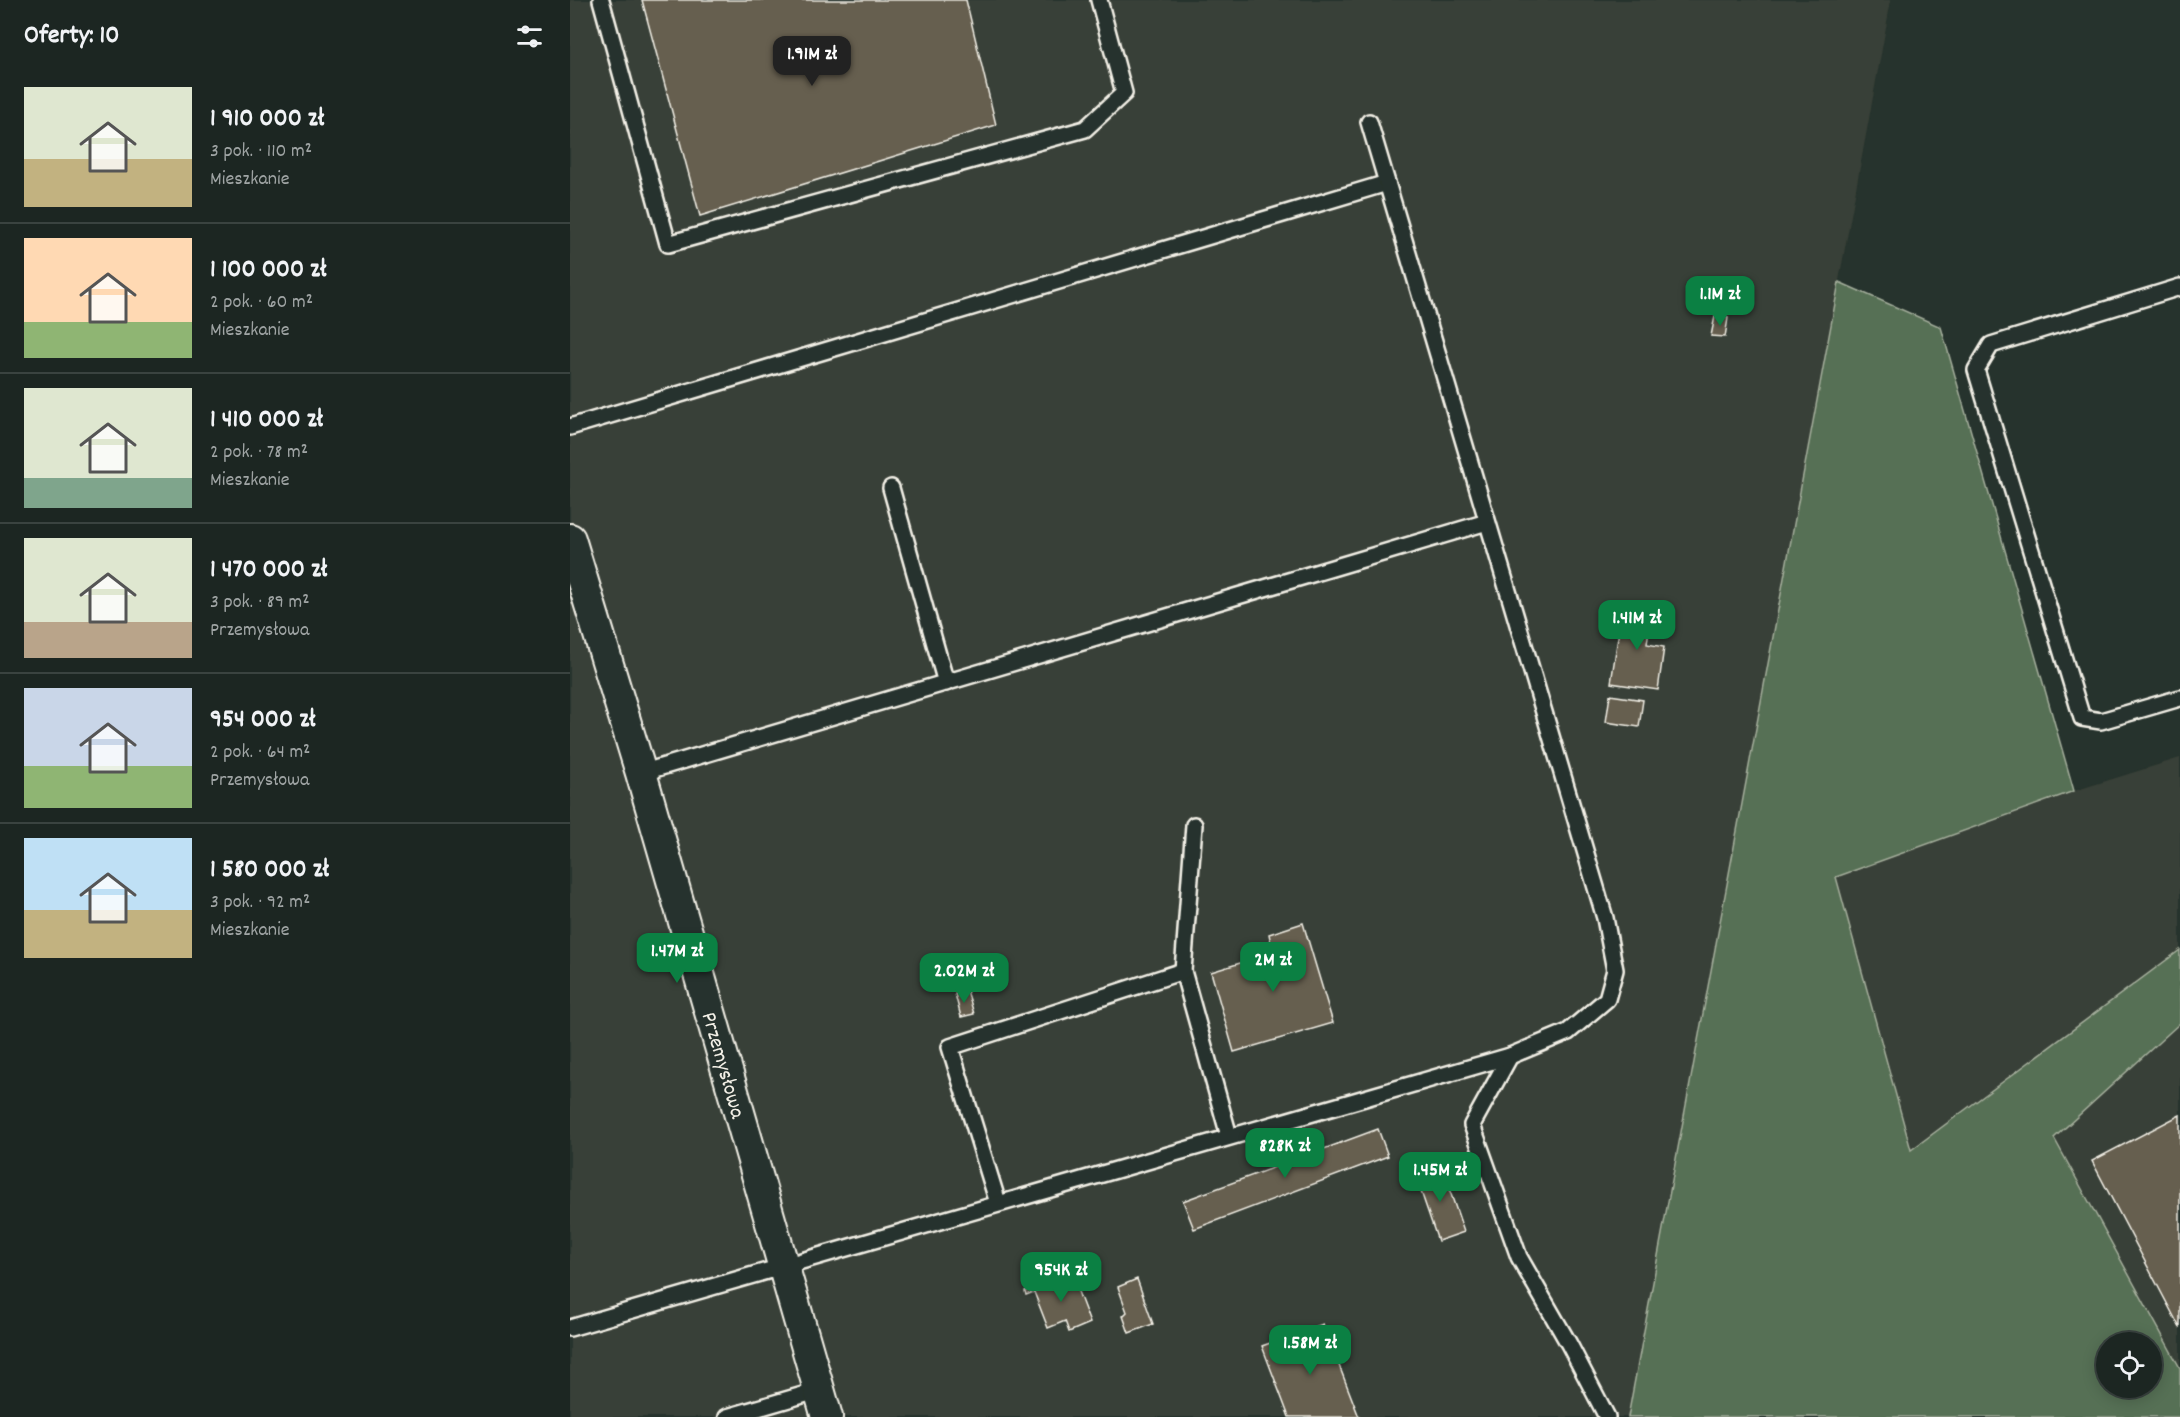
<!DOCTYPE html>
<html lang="pl">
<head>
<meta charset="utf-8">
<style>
  :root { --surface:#1c2622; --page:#252e2a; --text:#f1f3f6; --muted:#a0a5a5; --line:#3a4340; --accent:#0b8043 }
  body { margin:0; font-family:Dekko,sans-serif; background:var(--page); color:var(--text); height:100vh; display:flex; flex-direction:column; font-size:22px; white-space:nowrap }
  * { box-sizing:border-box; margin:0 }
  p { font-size:20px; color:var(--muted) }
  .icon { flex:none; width:33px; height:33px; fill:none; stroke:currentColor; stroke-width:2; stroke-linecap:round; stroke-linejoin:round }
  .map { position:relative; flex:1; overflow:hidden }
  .details { display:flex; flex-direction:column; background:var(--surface); width:570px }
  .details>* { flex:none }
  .fabs { position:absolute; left:1526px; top:1332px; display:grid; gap:12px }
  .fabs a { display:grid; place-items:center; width:66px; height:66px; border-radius:50%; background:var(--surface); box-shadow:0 3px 15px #0003,0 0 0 2px var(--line); font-size:30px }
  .price { position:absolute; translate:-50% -51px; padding:0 14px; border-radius:12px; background:var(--accent); color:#fff; font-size:20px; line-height:39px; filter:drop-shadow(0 2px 3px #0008) }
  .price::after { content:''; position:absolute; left:50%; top:36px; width:18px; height:14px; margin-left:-9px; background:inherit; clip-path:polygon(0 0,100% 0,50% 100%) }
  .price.selected { background:#222; color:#fff }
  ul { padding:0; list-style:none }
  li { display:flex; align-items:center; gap:18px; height:150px; padding:0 24px }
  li+li { border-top:2px solid var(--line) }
  li span { display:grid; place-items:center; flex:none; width:168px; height:120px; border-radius:0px; color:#555 }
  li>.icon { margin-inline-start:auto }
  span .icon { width:72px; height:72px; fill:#fffc; stroke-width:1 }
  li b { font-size:26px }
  h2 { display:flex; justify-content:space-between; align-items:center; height:72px; padding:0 24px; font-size:26px }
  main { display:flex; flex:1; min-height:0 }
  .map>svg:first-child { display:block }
</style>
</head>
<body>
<main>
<section class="details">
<h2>Oferty: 10<svg class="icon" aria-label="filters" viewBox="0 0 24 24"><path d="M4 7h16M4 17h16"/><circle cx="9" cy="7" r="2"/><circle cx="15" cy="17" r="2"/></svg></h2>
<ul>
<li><span style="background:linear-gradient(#dfe7d0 60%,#c2b280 0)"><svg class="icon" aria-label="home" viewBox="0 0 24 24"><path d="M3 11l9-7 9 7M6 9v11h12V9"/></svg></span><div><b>1 910 000 zł</b><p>3 pok. · 110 m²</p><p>Mieszkanie</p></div></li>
<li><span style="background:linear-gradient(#ffd9b3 70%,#8fb573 0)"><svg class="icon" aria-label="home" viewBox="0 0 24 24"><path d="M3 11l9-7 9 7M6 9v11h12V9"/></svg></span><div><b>1 100 000 zł</b><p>2 pok. · 60 m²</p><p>Mieszkanie</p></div></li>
<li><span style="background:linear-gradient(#dfe7d0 75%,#7fa58c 0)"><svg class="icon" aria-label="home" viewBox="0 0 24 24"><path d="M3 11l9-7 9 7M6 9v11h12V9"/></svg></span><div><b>1 410 000 zł</b><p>2 pok. · 78 m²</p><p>Mieszkanie</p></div></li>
<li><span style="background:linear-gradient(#dfe7d0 70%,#b9a48a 0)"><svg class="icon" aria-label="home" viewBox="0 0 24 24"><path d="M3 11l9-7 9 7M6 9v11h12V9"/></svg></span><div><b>1 470 000 zł</b><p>3 pok. · 89 m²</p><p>Przemysłowa</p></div></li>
<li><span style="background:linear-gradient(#c9d6e8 65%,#8fb573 0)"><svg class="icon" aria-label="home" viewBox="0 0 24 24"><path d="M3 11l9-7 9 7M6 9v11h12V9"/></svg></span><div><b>954 000 zł</b><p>2 pok. · 64 m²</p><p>Przemysłowa</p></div></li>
<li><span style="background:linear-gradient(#bfe0f5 60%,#c2b280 0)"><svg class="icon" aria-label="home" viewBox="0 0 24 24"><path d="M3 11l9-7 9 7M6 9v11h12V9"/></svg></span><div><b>1 580 000 zł</b><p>3 pok. · 92 m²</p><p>Mieszkanie</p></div></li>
</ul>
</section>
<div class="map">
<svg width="1610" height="1417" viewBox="0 0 1610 1417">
  <rect width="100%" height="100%" fill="#26332d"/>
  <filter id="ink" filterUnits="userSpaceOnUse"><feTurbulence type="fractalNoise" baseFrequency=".0167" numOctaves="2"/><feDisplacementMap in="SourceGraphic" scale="12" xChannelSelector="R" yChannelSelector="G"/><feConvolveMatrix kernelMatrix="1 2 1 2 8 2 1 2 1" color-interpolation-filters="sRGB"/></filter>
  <g filter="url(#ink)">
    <!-- built -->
    <g fill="#394037">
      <path d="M 0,0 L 1321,0 L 1058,1417 L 0,1417 Z"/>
      <path d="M 1610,758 L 1610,950 L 1341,1151 L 1266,877 L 1504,791 Z"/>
      <path d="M 1610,1023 L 1610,1368 L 1484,1138 Z"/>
    </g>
    <!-- green -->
    <path fill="#576f54" stroke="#a6b09e" stroke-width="1.5" fill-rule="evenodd" d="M 1269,282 L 1371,327 L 1504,791 L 1266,877 L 1341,1150 L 1610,950 L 1610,1023 L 1484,1138 L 1610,1368 L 1610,1417 L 1058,1417 ZM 1536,1342 L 1581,1342 L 1581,1388 L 1536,1388 Z"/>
    <!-- building -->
    <g fill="#665f4f" stroke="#f4f1e8" stroke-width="1.5">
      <path d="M 72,0 L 396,0 L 426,125 L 130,216 Z"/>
      <path d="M 1145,316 L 1158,318 L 1155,337 L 1141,336 Z"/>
      <path d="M 1053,604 L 1082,608 L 1077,644 L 1094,647 L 1088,690 L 1041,683 Z"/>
      <path d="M 1040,695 L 1073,700 L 1069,727 L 1036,722 Z"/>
      <path d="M 733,923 L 763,1023 L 664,1052 L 641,972 L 703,953 L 699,934 Z"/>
      <path d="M 397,990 L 404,1014 L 391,1017 L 385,994 Z"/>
      <path d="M 1610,1115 L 1610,1328 L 1522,1161 Z"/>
      <path d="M 808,1129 L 818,1156 L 624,1229 L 613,1201 Z"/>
      <path d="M 871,1165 L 894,1232 L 868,1241 L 845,1174 Z"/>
      <path d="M 501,1273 L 520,1323 L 499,1332 L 495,1321 L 478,1328 L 464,1292 L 456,1295 L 455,1291 Z"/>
      <path d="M 567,1279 L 583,1324 L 559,1333 L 553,1316 L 557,1312 L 548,1287 Z"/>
      <path d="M 753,1324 L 789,1417 L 719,1417 L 692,1346 Z"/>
    </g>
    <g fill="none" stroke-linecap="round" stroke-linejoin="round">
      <defs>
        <g id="lane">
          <path d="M 31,0 L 98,244 L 515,129 L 554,93 L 529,0"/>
          <path d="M 1610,287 L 1421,345 L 1406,370 L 1512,718 L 1531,721 L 1610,698"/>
          <path d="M 0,427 L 817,183"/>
          <path d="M 321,488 L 376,683"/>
          <path d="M 71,773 L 917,522"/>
          <path d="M 624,825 L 613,971 L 659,1136"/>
          <path d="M 940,1056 L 902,1125 L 949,1257 L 999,1344 L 1037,1417"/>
          <path d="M 428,1203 L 380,1047 L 613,971"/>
          <path d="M 0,1328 L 940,1056 L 998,1032 L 1037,999 L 1045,970 L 1035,918 L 799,122"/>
          <path d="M 157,1417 L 250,1390"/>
        </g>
        <g id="street">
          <path id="s1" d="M 0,539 L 71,773 L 257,1417"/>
        </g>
      </defs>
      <!-- lane casing -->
      <use href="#lane" stroke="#f4f1e8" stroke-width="20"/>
      <!-- street casing -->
      <use href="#street" stroke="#f4f1e8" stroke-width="34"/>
      <!-- lane -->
      <use href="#lane" stroke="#26332d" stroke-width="15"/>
      <!-- street -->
      <use href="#street" stroke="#26332d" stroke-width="30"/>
    </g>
  </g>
  <g text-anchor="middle" stroke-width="5" stroke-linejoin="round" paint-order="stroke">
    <!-- street labels -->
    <g font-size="22" fill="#f4f1e8" stroke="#26332d">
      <text dy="8" stroke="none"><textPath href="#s1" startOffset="548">Przemysłowa</textPath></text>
    </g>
  </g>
</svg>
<div class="fabs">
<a><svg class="icon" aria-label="locate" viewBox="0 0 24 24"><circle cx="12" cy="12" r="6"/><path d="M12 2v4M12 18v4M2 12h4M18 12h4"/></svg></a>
</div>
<b class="price selected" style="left:242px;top:87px">1.91M zł</b>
<b class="price" style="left:1150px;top:327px">1.1M zł</b>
<b class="price" style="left:1067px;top:651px">1.41M zł</b>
<b class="price" style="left:107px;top:984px">1.47M zł</b>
<b class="price" style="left:703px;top:993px">2M zł</b>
<b class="price" style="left:394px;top:1004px">2.02M zł</b>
<b class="price" style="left:715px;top:1179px">828K zł</b>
<b class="price" style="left:870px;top:1203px">1.45M zł</b>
<b class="price" style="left:491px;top:1303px">954K zł</b>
<b class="price" style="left:740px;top:1376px">1.58M zł</b>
</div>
</main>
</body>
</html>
